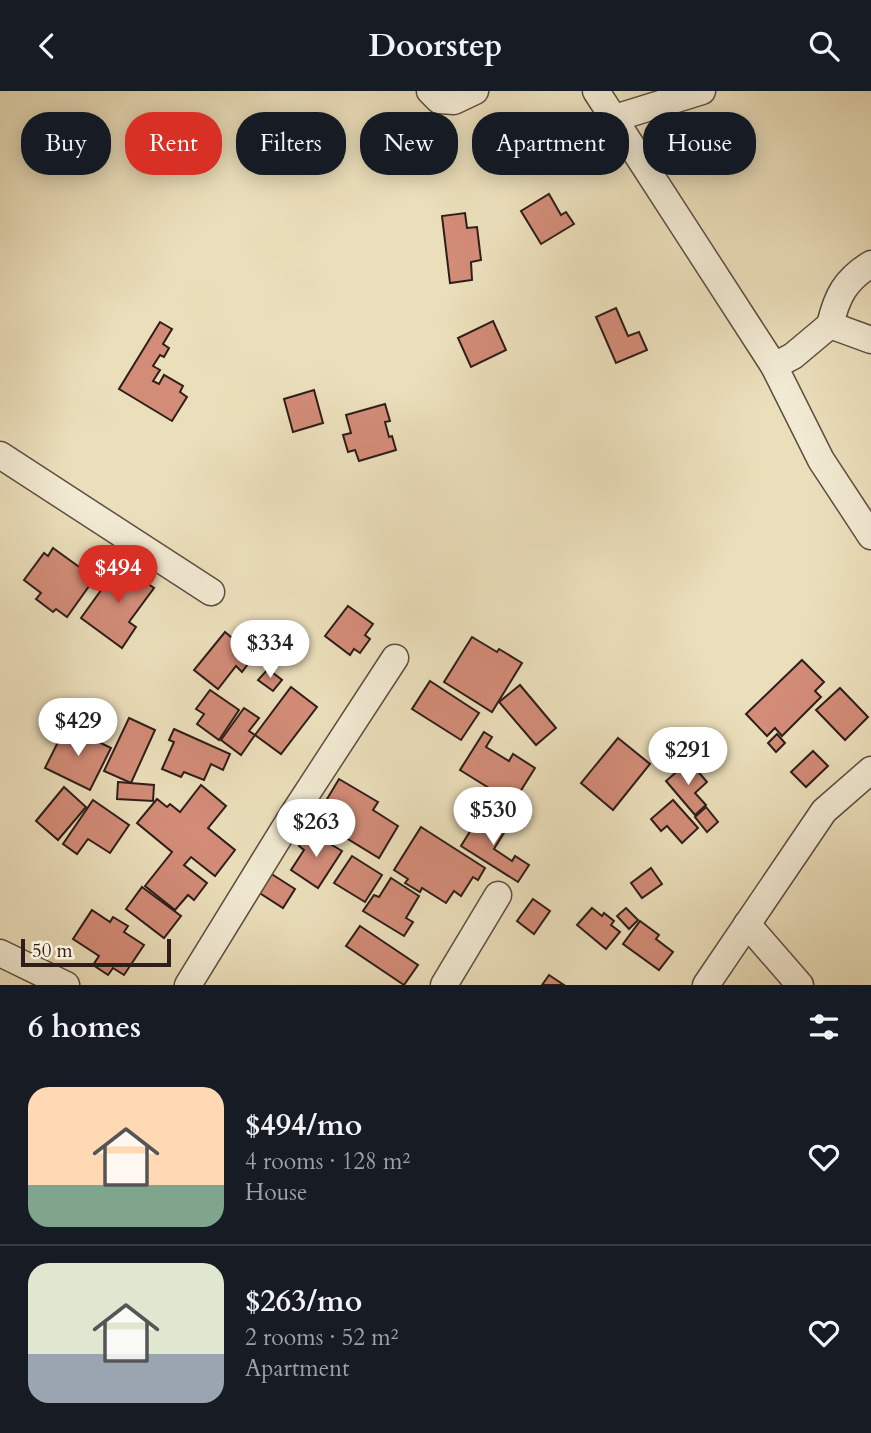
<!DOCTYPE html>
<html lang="en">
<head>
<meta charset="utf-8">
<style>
  :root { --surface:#171b24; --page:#20242c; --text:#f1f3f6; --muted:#9ea1a6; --line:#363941; --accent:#d93025 }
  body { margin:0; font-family:Cardo,serif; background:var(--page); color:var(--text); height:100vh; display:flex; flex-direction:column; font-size:26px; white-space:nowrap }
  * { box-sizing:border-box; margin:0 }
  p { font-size:23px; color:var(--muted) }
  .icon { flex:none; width:38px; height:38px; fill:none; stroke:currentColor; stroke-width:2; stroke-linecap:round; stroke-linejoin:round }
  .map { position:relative; height:894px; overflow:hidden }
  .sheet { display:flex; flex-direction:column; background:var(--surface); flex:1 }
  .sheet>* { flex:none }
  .guide { position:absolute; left:21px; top:21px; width:830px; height:63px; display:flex; gap:14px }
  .scale { position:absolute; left:21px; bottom:18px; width:150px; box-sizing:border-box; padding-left:7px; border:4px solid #2e1e19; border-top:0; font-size:19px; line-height:24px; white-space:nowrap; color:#2e1e19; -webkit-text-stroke:5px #f2ead3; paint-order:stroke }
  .price { position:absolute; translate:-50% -60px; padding:0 16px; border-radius:24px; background:#fff; color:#222; font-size:23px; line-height:46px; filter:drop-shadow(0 2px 4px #0008) }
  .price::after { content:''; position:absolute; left:50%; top:42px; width:21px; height:16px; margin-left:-10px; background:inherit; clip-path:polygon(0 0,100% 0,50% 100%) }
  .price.selected { background:var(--accent); color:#fff }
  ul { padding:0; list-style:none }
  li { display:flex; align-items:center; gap:21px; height:175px; padding:0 28px }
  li+li { border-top:2px solid var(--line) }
  li span { display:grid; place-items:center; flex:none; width:196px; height:140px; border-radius:21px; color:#555 }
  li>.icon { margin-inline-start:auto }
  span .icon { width:84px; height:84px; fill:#fffc; stroke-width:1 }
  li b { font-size:30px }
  h2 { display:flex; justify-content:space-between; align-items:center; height:84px; padding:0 28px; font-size:30px }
  .chip { padding:0 24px; border-radius:28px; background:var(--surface); box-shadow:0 4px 18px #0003; font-size:24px; line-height:63px }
  .chip.selected { background:var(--accent); color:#fff }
  header { display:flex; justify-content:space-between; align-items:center; height:91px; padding:0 28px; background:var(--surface); font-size:32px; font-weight:600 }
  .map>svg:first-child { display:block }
</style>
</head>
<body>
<header><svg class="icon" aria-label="back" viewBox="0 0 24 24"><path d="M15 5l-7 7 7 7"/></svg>Doorstep<svg class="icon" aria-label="search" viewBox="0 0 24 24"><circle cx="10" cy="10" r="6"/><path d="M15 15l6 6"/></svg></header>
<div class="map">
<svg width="871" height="894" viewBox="0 0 871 894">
  <rect width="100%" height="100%" fill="#ebdfbb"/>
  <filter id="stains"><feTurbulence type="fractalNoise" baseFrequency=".00286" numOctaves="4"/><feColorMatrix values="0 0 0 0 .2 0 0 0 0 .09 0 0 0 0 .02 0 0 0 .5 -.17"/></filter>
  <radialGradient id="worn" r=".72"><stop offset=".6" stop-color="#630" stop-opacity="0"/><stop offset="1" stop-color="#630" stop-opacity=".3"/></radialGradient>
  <!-- building -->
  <g fill="#d38c78" stroke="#2e1e19" stroke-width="2">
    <path d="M 549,103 L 561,124 L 566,121 L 574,133 L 541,153 L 521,120 Z"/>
    <path d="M 465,122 L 467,137 L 477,136 L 481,169 L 471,171 L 472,189 L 450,192 L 442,125 Z"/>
    <path d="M 616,217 L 628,245 L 639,241 L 647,259 L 616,272 L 596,226 Z"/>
    <path d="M 493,230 L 506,259 L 471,276 L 458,247 Z"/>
    <path d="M 160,231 L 172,238 L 163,253 L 169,257 L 164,266 L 160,264 L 153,275 L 160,279 L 153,290 L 159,293 L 164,284 L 183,295 L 180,301 L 187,306 L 172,330 L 119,298 Z"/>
    <path d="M 314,299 L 323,332 L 293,341 L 284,308 Z"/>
    <path d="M 385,313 L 390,330 L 385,331 L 389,346 L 392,345 L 396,359 L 359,370 L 355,359 L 348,361 L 343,344 L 351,342 L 346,324 Z"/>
    <path d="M 53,457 L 82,478 L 80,481 L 92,491 L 67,526 L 56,518 L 53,521 L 36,508 L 41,502 L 24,489 L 44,462 L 48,465 Z"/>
    <path d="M 120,473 L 154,497 L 129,531 L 136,536 L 122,557 L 81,527 Z"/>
    <path d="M 348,515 L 373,533 L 365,544 L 370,548 L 360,562 L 354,558 L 350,564 L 325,545 Z"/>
    <path d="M 225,541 L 254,565 L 242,581 L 236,575 L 218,598 L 194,579 Z"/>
    <path d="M 472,546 L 497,561 L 499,558 L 522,572 L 492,621 L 444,591 Z"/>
    <path d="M 802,569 L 824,591 L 815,600 L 821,606 L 782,645 L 775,637 L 767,645 L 746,623 Z"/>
    <path d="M 268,578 L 282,589 L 273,600 L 258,589 Z"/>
    <path d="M 430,590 L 479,622 L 461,649 L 412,618 Z"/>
    <path d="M 520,594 L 556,637 L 536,654 L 499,611 Z"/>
    <path d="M 291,596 L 317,616 L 281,663 L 255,644 Z"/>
    <path d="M 840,597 L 868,626 L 845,649 L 816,619 Z"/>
    <path d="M 210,599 L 239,619 L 219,649 L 197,633 L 204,623 L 196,618 Z"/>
    <path d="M 244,617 L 259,627 L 249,640 L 255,644 L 241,664 L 221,649 Z"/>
    <path d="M 129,627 L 155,639 L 131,692 L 104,680 Z"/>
    <path d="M 66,635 L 111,657 L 90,699 L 45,677 Z"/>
    <path d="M 174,638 L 230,663 L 223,679 L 211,673 L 204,689 L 184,681 L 181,686 L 162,678 L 174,651 L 169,649 Z"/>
    <path d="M 484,641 L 492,646 L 486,656 L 509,670 L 513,663 L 535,677 L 513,712 L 460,679 Z"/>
    <path d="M 777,643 L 785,652 L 776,661 L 768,652 Z"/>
    <path d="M 618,647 L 650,673 L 613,719 L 581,692 Z"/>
    <path d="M 813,660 L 828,675 L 806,696 L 791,681 Z"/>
    <path d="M 689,670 L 707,691 L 695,702 L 706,714 L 695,724 L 666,690 Z"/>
    <path d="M 339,688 L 378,711 L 373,719 L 398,735 L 379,767 L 315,728 Z"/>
    <path d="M 118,691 L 154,694 L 153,710 L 117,708 Z"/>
    <path d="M 201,694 L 226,715 L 208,737 L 235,759 L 215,785 L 191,766 L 184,774 L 207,792 L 194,809 L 188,804 L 175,819 L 145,795 L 172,761 L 137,732 L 157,708 L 167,716 L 170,713 L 180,721 Z"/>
    <path d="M 64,696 L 86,716 L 58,749 L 36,730 Z"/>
    <path d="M 93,709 L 129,734 L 110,762 L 88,748 L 77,763 L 63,753 Z"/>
    <path d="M 673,709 L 698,737 L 682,752 L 667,735 L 661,740 L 651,728 Z"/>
    <path d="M 706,716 L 718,731 L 707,741 L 695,726 Z"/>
    <path d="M 482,721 L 507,737 L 494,758 L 512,770 L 515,765 L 529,774 L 518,791 L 461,755 Z"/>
    <path d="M 421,736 L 485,777 L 478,789 L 473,786 L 461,805 L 454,800 L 446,812 L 422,797 L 420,801 L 405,792 L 408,788 L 394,779 Z"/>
    <path d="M 309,740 L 342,760 L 318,797 L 291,779 L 304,759 L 299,755 Z"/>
    <path d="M 352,765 L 382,784 L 365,811 L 334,792 Z"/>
    <path d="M 651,777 L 662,793 L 642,807 L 631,792 Z"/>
    <path d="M 270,782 L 295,798 L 283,817 L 258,801 Z"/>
    <path d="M 391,787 L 419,805 L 406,827 L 413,831 L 404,845 L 363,820 L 374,804 L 379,806 Z"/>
    <path d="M 142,796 L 181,825 L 164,847 L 126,818 Z"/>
    <path d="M 533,808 L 550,820 L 534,843 L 517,830 Z"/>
    <path d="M 592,817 L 602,825 L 604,822 L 614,830 L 611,834 L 620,841 L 606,858 L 577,834 Z"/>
    <path d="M 626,817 L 638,829 L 629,838 L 617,825 Z"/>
    <path d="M 92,819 L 110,831 L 113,826 L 128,835 L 124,841 L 144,854 L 124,884 L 113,877 L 108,884 L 93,874 L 99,865 L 73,848 Z"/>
    <path d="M 640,830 L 659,844 L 656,848 L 673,861 L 659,879 L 623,853 Z"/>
    <path d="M 360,835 L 418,874 L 404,894 L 346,855 Z"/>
    <path d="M 549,884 L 564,894 L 542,894 Z"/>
  </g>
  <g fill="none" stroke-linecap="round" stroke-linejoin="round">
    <defs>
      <g id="minor">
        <path d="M 430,0 L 439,9 L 454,10 L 475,0"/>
        <path d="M 596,0 L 774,275 L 821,369 L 871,445"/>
        <path d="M 615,27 L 702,0"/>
        <path d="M 830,234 C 837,205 845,189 871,173"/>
        <path d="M 774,275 L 793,265 L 830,234 L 871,249"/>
        <path d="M 0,364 L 211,501"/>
        <path d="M 747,833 L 800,894"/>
        <path d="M 0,862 L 66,894"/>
        <path d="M 188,894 L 292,725 L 395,567"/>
        <path d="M 444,894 L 498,804"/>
        <path d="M 706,894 L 824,720 L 871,679"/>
      </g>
    </defs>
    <!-- minor casing -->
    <use href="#minor" stroke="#5d4e42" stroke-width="29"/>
    <!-- minor -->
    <use href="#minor" stroke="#f2ead3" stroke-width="26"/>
  </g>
  <rect width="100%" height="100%" filter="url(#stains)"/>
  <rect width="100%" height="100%" fill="url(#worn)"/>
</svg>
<div class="scale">50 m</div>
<b class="price selected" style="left:118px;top:514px">$494</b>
<b class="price" style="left:270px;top:589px">$334</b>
<b class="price" style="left:78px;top:667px">$429</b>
<b class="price" style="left:688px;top:696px">$291</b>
<b class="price" style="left:493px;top:756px">$530</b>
<b class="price" style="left:316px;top:768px">$263</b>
<div class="guide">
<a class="chip">Buy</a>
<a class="chip selected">Rent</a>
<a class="chip">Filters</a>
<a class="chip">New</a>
<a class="chip">Apartment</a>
<a class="chip">House</a>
</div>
</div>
<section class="sheet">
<h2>6 homes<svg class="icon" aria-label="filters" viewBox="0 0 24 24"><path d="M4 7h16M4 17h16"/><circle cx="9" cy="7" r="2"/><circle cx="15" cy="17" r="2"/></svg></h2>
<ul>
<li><span style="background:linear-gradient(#ffd9b3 70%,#7fa58c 0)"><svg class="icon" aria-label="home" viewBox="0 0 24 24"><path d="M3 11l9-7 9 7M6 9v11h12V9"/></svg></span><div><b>$494/mo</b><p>4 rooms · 128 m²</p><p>House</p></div><svg class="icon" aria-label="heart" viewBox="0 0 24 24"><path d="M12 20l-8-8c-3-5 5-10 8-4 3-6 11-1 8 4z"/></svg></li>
<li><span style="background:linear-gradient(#dfe7d0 65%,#9aa5b1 0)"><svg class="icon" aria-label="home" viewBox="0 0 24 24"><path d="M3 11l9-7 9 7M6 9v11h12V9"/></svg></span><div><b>$263/mo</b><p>2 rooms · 52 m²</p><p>Apartment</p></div><svg class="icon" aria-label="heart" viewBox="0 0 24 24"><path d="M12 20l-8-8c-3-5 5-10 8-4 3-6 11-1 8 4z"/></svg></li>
</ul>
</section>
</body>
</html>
